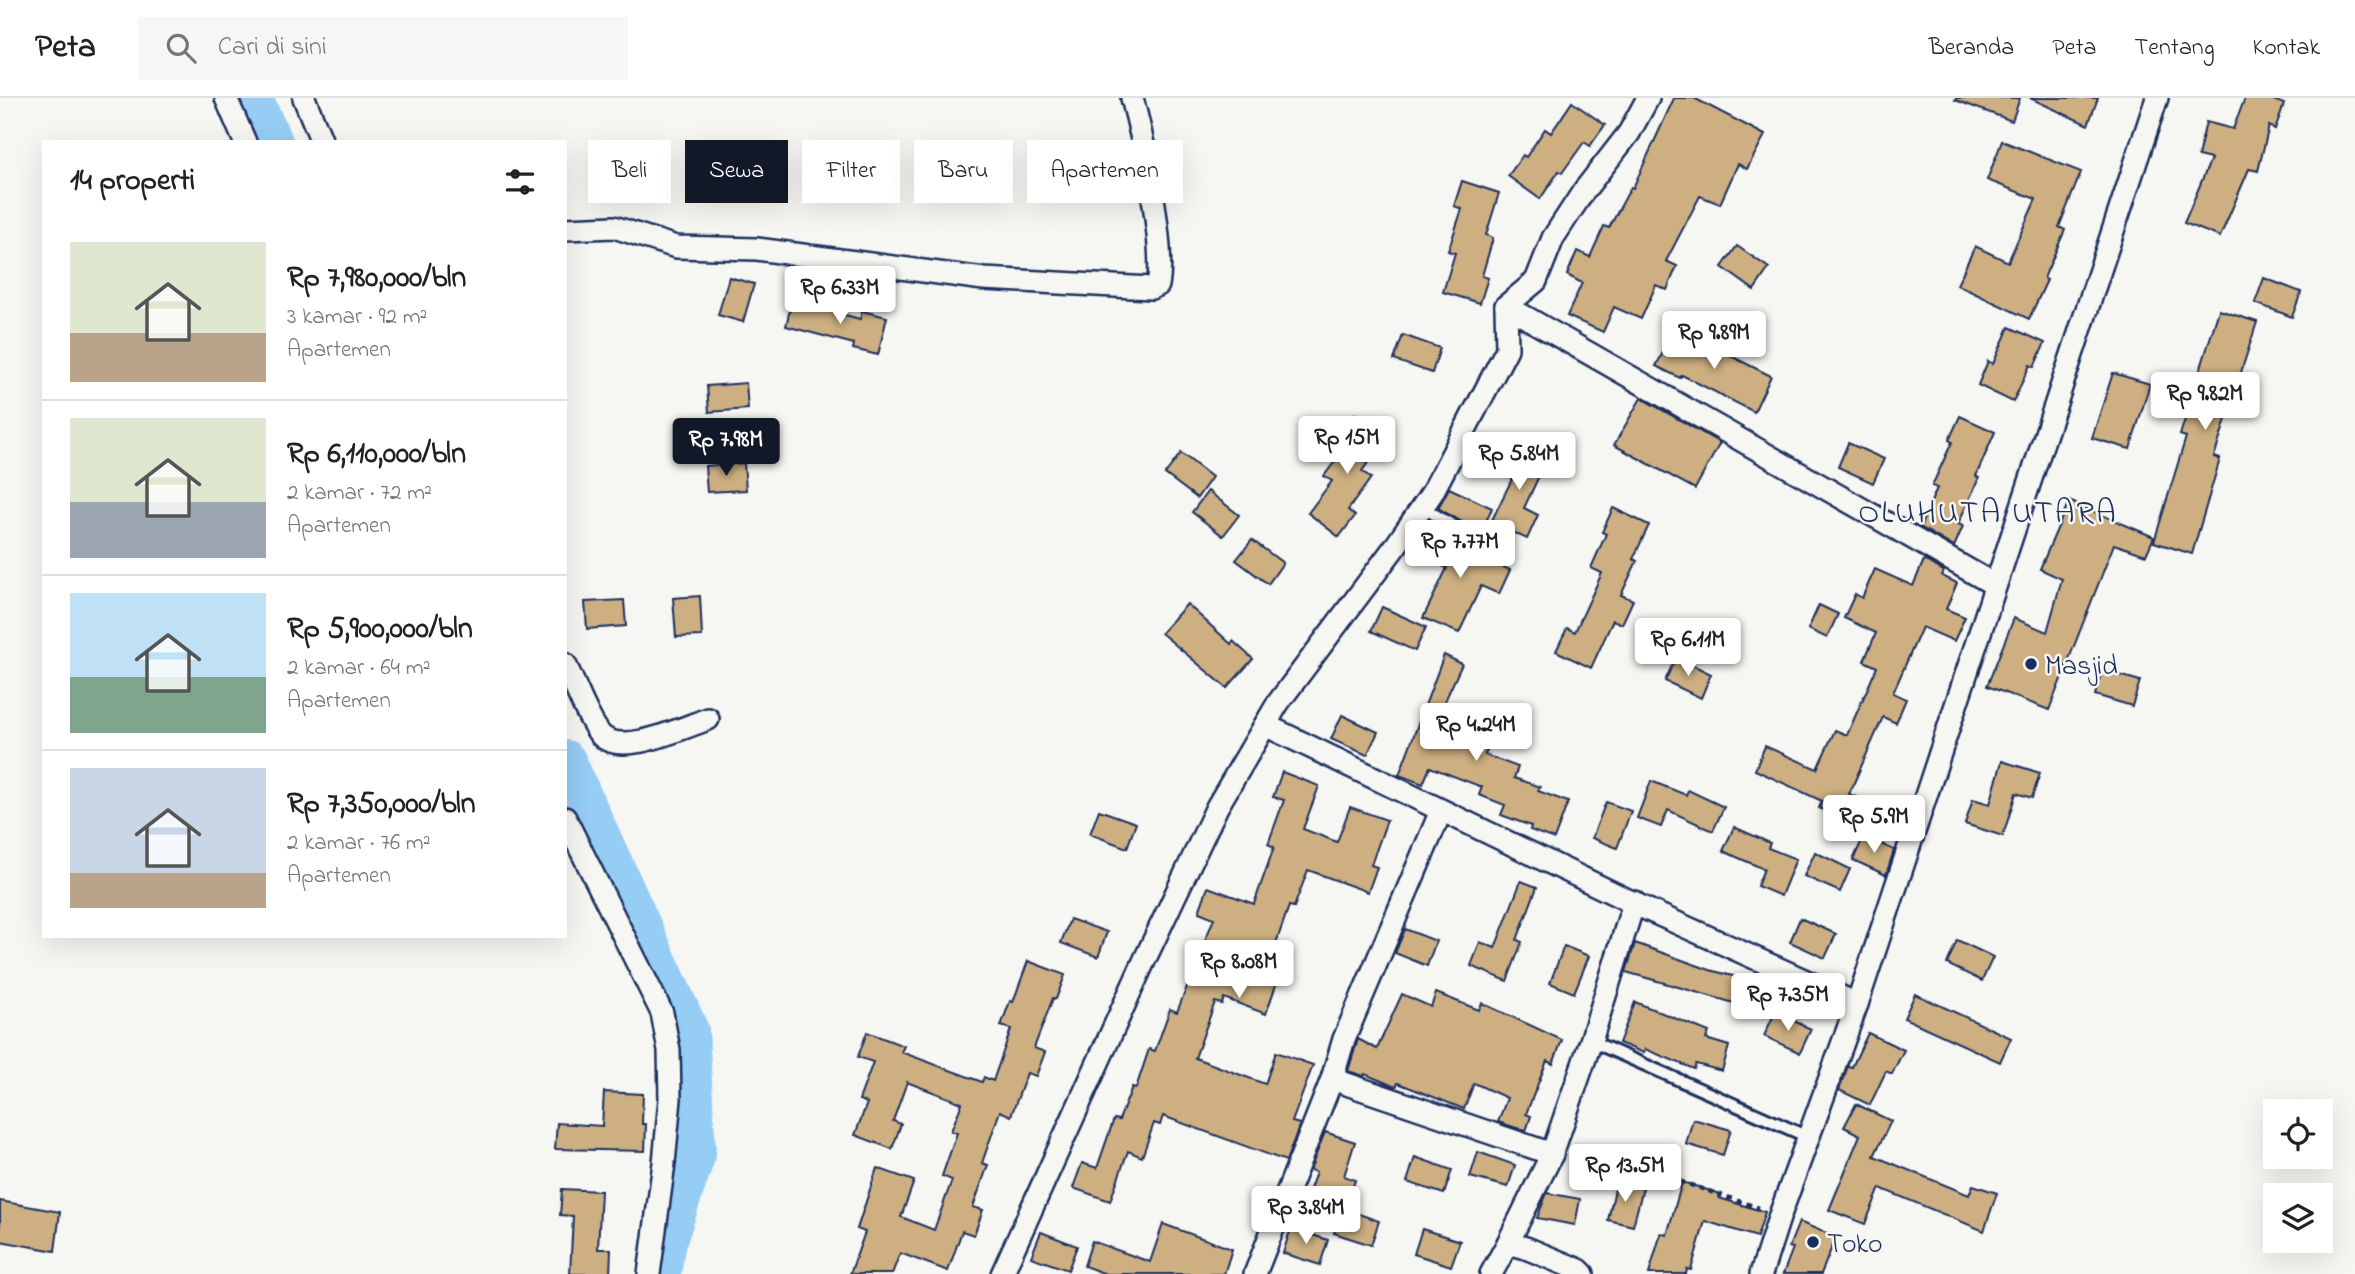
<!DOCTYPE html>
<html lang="id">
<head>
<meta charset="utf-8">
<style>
  :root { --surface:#fff; --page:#f6f6f6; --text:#222; --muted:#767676; --line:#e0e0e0; --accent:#111827 }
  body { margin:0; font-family:"Indie Flower",sans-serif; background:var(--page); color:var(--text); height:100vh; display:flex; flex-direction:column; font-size:26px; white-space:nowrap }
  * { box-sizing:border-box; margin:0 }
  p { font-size:23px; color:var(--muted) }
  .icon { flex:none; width:38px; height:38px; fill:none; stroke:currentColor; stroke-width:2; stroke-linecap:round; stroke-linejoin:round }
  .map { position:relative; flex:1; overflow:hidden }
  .sheet { position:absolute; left:42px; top:42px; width:525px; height:798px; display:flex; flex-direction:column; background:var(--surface); border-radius:0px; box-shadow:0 7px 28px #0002 }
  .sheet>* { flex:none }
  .top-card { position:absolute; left:588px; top:42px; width:665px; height:63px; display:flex; gap:14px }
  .tools { position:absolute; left:2263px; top:1001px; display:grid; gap:14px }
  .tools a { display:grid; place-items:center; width:70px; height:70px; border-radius:0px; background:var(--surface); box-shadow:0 7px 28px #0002; font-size:35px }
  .price { position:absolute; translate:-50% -60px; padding:0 16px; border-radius:7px; background:#fff; color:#222; font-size:23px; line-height:46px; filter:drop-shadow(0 2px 4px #0008) }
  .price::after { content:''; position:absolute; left:50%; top:42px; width:21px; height:16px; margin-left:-10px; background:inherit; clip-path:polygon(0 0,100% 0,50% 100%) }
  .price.on { background:var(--accent); color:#fff }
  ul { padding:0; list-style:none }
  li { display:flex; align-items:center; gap:21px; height:175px; padding:0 28px }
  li+li { border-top:2px solid var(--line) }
  li span { display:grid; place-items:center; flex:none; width:196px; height:140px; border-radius:0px; color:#555 }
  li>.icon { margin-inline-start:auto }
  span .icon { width:84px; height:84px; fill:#fffc; stroke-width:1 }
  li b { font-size:30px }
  h2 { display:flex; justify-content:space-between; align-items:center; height:84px; padding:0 28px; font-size:30px }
  .pill { padding:0 24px; border-radius:0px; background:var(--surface); box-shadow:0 7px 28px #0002; font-size:24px; line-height:63px }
  .pill.on { background:var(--accent); color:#fff }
  header { display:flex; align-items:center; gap:42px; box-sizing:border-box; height:98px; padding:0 35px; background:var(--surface); border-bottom:2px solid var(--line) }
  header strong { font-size:33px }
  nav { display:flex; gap:38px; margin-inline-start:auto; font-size:24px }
  .search { width:490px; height:63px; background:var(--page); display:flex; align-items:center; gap:18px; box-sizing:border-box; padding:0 24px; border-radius:0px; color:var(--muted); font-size:26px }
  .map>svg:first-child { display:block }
</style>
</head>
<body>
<header>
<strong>Peta</strong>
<div class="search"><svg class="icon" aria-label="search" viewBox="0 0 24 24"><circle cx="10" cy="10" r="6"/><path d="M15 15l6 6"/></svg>Cari di sini</div>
<nav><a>Beranda</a><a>Peta</a><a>Tentang</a><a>Kontak</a></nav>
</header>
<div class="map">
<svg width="2355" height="1176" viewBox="0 0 2355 1176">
  <rect width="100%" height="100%" fill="#f6f6f2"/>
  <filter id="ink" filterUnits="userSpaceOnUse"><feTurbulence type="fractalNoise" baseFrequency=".0143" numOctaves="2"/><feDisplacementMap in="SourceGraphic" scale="14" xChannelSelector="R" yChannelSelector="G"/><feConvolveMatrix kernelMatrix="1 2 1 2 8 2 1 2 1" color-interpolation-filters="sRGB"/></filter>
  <g filter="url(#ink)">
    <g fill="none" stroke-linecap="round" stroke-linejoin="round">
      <!-- river -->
      <g stroke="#96cdf5" stroke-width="42">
        <path d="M 251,0 L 272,44"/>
        <path d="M 565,663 L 688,933 L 695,1055 L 664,1148 L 660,1176"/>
      </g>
    </g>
    <!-- building -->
    <g fill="#cdaf81" stroke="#1b2f5e" stroke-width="2">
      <path d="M 1674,0 L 1694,0 L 1765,37 L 1747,71 L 1738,66 L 1720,106 L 1700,98 L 1666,163 L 1677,168 L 1667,192 L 1656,187 L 1641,221 L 1614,209 L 1603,234 L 1567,218 L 1582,185 L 1567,177 L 1577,153 L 1590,159 L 1604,128 L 1609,130 L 1631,89 L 1633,90 Z"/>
      <path d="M 1956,0 L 2020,0 L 2012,23 L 1955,2 Z"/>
      <path d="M 2030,0 L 2098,0 L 2088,27 Z"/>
      <path d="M 2245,0 L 2268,0 L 2284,6 L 2275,31 L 2269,28 L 2258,73 L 2249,71 L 2220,139 L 2184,125 L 2211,61 L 2198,58 L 2206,24 L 2233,31 Z"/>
      <path d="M 1572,4 L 1605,27 L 1590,48 L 1584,44 L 1562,75 L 1559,73 L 1540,101 L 1508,78 L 1523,57 L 1526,59 L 1545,31 L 1551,35 Z"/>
      <path d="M 2002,43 L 2081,74 L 2059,129 L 2065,132 L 2044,180 L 2047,182 L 2029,221 L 1957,187 L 1975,148 L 2008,164 L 2036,101 L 1987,82 Z"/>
      <path d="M 1462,83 L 1499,95 L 1486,137 L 1493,140 L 1482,178 L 1488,180 L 1480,205 L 1443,194 L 1455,155 L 1448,153 L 1462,111 L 1454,108 Z"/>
      <path d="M 1737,148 L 1769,170 L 1754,192 L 1722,169 Z"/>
      <path d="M 729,179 L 754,186 L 743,224 L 718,217 Z"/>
      <path d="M 2264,180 L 2301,194 L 2292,219 L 2255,205 Z"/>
      <path d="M 792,203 L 860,221 L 862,213 L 887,219 L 878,257 L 853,251 L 854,246 L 786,228 Z"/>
      <path d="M 2219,212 L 2257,224 L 2214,359 L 2220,361 L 2192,456 L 2154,444 L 2186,339 L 2180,337 Z"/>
      <path d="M 2009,229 L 2045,245 L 2034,269 L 2030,267 L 2013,304 L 1978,287 L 1988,263 L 1993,266 Z"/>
      <path d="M 1677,234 L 1708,250 L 1709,247 L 1771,278 L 1754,314 L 1682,277 L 1680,280 L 1656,268 L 1672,237 L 1674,239 Z"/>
      <path d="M 1403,237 L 1440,250 L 1432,275 L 1394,262 Z"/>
      <path d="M 2113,275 L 2150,286 L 2130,351 L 2092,340 Z"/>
      <path d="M 746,285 L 748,311 L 709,314 L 707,288 Z"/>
      <path d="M 1641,300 L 1720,345 L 1695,391 L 1614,347 Z"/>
      <path d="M 1355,316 L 1386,340 L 1362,373 L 1371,380 L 1348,412 L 1355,418 L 1339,439 L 1308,415 L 1332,383 L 1324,378 L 1349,345 L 1339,337 Z"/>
      <path d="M 1960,318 L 1995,334 L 1976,378 L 1979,380 L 1958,426 L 1963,428 L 1954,449 L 1920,429 L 1937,390 L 1932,388 L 1952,344 L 1949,342 Z"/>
      <path d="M 1848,345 L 1884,361 L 1873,385 L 1838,369 Z"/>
      <path d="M 1511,346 L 1546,363 L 1524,410 L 1538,417 L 1527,441 L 1491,424 L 1514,377 L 1499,370 Z"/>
      <path d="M 1181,355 L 1212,379 L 1197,400 L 1165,376 Z"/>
      <path d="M 744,365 L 746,392 L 707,394 L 705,368 Z"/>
      <path d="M 1449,390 L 1492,410 L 1481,435 L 1438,410 Z"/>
      <path d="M 1208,393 L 1239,417 L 1223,438 L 1192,414 Z"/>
      <path d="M 2069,403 L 2154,439 L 2146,457 L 2114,446 L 2049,612 L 1987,588 L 2014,520 L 2047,534 L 2062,481 L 2040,471 Z"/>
      <path d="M 1613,410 L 1649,427 L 1633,461 L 1637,463 L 1621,497 L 1633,502 L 1622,526 L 1613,522 L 1591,570 L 1556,553 L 1567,530 L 1575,534 L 1602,475 L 1591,470 L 1606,436 L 1602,434 Z"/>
      <path d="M 1440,429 L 1474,449 L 1472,455 L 1510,472 L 1499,496 L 1481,488 L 1459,535 L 1423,520 L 1447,470 L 1426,460 Z"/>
      <path d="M 1252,442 L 1283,465 L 1268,486 L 1236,462 Z"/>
      <path d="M 1924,462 L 1944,473 L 1942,478 L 1957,485 L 1946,511 L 1965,519 L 1954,543 L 1922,529 L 1893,595 L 1906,601 L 1896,625 L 1883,619 L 1849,696 L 1865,703 L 1854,727 L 1819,710 L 1822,703 L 1755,672 L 1765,648 L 1817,671 L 1835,632 L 1847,637 L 1877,569 L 1864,563 L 1876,535 L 1844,520 L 1855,496 L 1862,500 L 1875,471 L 1913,488 Z"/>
      <path d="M 700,498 L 702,538 L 676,539 L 673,500 Z"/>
      <path d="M 624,502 L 626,528 L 587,531 L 585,504 Z"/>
      <path d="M 1187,506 L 1231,546 L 1233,543 L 1253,561 L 1227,590 L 1161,535 Z"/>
      <path d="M 1819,507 L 1838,516 L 1827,540 L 1808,531 Z"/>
      <path d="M 1382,509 L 1426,529 L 1415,553 L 1371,533 Z"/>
      <path d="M 1444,557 L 1462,566 L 1444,605 L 1450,608 L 1439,630 L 1488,649 L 1485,657 L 1518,669 L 1514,680 L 1540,689 L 1538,693 L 1568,704 L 1554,741 L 1530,732 L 1531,728 L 1501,717 L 1505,707 L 1479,697 L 1482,689 L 1430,669 L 1423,686 L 1399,677 Z"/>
      <path d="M 1676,559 L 1711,576 L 1701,600 L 1665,583 Z"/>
      <path d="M 2102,572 L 2140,583 L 2132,608 L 2095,597 Z"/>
      <path d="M 1342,617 L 1378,634 L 1367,657 L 1331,641 Z"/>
      <path d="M 2002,663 L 2040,675 L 2032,700 L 2016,695 L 2003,738 L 1965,726 L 1973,701 L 1990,706 Z"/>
      <path d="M 1282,674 L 1319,688 L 1303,731 L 1337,744 L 1350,709 L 1387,722 L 1371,767 L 1377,769 L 1368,794 L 1308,772 L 1294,809 L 1289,808 L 1274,851 L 1292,858 L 1284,883 L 1278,881 L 1266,916 L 1224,900 L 1222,906 L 1215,904 L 1195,960 L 1265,986 L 1276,954 L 1313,967 L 1292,1024 L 1300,1026 L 1286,1063 L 1163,1018 L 1160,1027 L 1154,1025 L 1142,1059 L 1128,1053 L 1110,1103 L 1073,1090 L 1082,1065 L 1097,1070 L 1114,1021 L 1119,1022 L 1132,989 L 1136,990 L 1149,951 L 1155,953 L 1170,911 L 1177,914 L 1214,820 L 1199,814 L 1208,789 L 1254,806 L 1274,749 L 1268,746 L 1284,702 L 1273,699 Z"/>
      <path d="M 1651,683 L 1686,697 L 1688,692 L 1724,709 L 1713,733 L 1668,712 L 1661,729 L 1637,720 Z"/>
      <path d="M 1606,704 L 1631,713 L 1617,750 L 1592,740 Z"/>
      <path d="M 1099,712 L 1136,725 L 1127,750 L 1090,736 Z"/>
      <path d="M 1734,729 L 1770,745 L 1768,750 L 1796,761 L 1781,798 L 1757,788 L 1764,771 L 1723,753 Z"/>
      <path d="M 1864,738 L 1894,752 L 1886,777 L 1853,762 Z"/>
      <path d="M 1815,754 L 1850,771 L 1840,794 L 1804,778 Z"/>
      <path d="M 1521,783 L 1537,789 L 1517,842 L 1522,844 L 1507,883 L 1471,868 L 1480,844 L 1495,850 Z"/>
      <path d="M 1800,820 L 1836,836 L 1825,860 L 1790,844 Z"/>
      <path d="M 1070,821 L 1107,834 L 1098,859 L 1061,845 Z"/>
      <path d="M 1405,831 L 1436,843 L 1427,868 L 1395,855 Z"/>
      <path d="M 1957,842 L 1993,859 L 1982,883 L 1947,866 Z"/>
      <path d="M 1635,845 L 1710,872 L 1748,882 L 1741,907 L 1626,874 Z"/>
      <path d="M 1564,848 L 1589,858 L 1574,895 L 1550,885 Z"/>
      <path d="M 1028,863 L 1065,877 L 1056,901 L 1053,900 L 1034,950 L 1045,954 L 1036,978 L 1027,975 L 1011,1018 L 1000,1013 L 982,1065 L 988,1067 L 973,1109 L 983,1112 L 974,1137 L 962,1133 L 948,1173 L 900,1155 L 892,1176 L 850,1176 L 865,1134 L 857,1131 L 877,1070 L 914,1083 L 901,1119 L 934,1132 L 952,1082 L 942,1078 L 957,1035 L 951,1033 L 962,1005 L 907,984 L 893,1023 L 901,1026 L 892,1051 L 855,1037 L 867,1005 L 859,1002 L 873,964 L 858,959 L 867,934 L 904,948 L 901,954 L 982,984 L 984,979 L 993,983 L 1011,931 L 1001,928 L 1010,903 L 1013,904 Z"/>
      <path d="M 1436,895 L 1479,912 L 1482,905 L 1562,942 L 1553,966 L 1547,963 L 1526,1016 L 1531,1018 L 1526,1033 L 1498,1024 L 1507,1000 L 1474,985 L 1464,1011 L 1398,985 L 1396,989 L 1365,976 L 1364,978 L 1348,973 L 1358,941 L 1377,951 L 1402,896 L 1431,909 Z"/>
      <path d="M 1915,896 L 2011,940 L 2000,964 L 1904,920 Z"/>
      <path d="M 1635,904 L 1709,934 L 1706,941 L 1729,948 L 1722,973 L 1696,966 L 1694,971 L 1645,951 L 1644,955 L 1619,945 Z"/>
      <path d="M 1775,914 L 1811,931 L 1800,955 L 1764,938 Z"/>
      <path d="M 1868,935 L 1904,952 L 1892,976 L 1886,973 L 1870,1007 L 1839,992 L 1848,968 L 1852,969 Z"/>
      <path d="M 604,994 L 643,996 L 642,1026 L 646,1026 L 645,1053 L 555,1051 L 557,1025 L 602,1028 Z"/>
      <path d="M 1856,1006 L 1891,1023 L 1874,1058 L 1969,1097 L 1973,1087 L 1997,1095 L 1984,1133 L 1880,1090 L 1865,1126 L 1829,1112 L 1860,1037 L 1844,1029 Z"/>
      <path d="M 1693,1021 L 1731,1032 L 1723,1057 L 1686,1046 Z"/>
      <path d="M 1325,1034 L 1355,1044 L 1344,1078 L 1355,1082 L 1347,1107 L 1309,1094 L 1316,1074 L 1310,1072 Z"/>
      <path d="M 1478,1054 L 1515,1067 L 1508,1089 L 1470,1079 Z"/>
      <path d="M 1415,1059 L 1452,1072 L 1444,1096 L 1407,1084 Z"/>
      <path d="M 1617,1083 L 1643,1090 L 1633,1128 L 1608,1122 Z"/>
      <path d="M 1682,1084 L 1720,1096 L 1719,1100 L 1765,1114 L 1757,1139 L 1705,1123 L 1691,1172 L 1687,1171 L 1686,1176 L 1649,1176 L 1661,1135 L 1667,1137 Z"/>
      <path d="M 562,1091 L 601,1093 L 598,1151 L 611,1151 L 610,1176 L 570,1176 L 573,1118 L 560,1117 Z"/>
      <path d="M 1547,1095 L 1580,1101 L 1575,1127 L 1537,1120 Z"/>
      <path d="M 0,1103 L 60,1114 L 55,1153 L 0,1143 Z"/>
      <path d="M 1342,1110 L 1379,1123 L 1371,1147 L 1334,1135 Z"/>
      <path d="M 1799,1124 L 1836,1139 L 1821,1176 L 1783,1176 L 1793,1150 L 1789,1149 Z"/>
      <path d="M 1163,1126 L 1232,1151 L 1224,1176 L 1106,1176 L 1084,1168 L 1092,1143 L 1150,1164 Z"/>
      <path d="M 1291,1130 L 1328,1142 L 1320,1167 L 1283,1155 Z"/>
      <path d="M 1422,1131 L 1460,1143 L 1451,1168 L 1414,1156 Z"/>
      <path d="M 1041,1134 L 1077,1148 L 1068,1172 L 1031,1159 Z"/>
    </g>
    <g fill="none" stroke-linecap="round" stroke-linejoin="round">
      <defs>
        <g id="lane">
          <path d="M 1422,409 L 1484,446"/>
          <path d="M 1591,943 L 1808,1039"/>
        </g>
        <g id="street">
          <path d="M 226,0 L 245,44"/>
          <path d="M 304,0 L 322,44"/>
          <path d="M 565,131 L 614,129 L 676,149 L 757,151 L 984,181 L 1151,190 L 1158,187 C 1166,150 1143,40 1132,0"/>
          <path d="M 1506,208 L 1995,487"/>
          <path d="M 565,566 C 576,588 585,616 599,635 C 618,661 684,629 708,621"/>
          <path d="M 1265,627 L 1646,811 L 1857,906"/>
          <path d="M 565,720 L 662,915 L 669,952 L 670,1001 L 664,1065 L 649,1176"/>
          <path d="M 1332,981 L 1552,1056"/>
          <path d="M 1002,1176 L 1145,861 L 1217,709 L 1278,605 L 1397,446 L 1432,395 L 1507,251 L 1506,208 L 1536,183 L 1553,140 L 1583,94 L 1629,35 L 1648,0"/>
          <path d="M 1255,1176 L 1332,981 L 1344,941 L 1441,713"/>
          <path d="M 1491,1176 L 1508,1145"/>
          <path d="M 1583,1176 L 1579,1172 L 1526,1150 L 1508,1145 L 1552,1056 L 1591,943 L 1634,804"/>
          <path d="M 1761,1176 L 1780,1117 L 1857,906 L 2157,0"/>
        </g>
      </defs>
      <!-- lane casing -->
      <use href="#lane" stroke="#1b2f5e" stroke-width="16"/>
      <!-- street casing -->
      <use href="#street" stroke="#1b2f5e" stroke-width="26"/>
      <!-- path -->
      <path stroke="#1b2f5e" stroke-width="4.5" stroke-dasharray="5 5" stroke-linecap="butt" d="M 1573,1060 L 1615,1074 L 1676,1082 L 1759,1110"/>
      <!-- lane -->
      <use href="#lane" stroke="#f6f6f2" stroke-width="10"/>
      <!-- street -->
      <use href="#street" stroke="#f6f6f2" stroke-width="21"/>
    </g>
  </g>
  <!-- markers -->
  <g fill="#1b2f5e" stroke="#f6f6f2" stroke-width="2.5">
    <circle cx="2031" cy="566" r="7"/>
    <circle cx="1813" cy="1144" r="7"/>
  </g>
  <g text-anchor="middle" stroke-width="5" stroke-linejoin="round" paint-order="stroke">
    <!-- poi labels -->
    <g font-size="28" fill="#1b2f5e" stroke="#f6f6f2" text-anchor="start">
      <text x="2045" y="576">Masjid</text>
      <text x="1827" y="1154">Toko</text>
    </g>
    <!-- quarter labels -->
    <g font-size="32" letter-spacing="2" fill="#1b2f5e" stroke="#f6f6f2">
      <text x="1988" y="424">OLUHUTA UTARA</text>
    </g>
  </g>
</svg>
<div class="tools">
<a><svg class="icon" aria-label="locate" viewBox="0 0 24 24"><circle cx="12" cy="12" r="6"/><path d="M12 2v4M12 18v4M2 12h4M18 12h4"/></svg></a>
<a><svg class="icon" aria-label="layers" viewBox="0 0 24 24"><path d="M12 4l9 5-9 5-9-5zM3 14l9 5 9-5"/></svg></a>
</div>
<b class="price" style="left:840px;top:228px">Rp 6.33M</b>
<b class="price" style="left:1714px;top:273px">Rp 9.89M</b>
<b class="price" style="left:2205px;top:334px">Rp 9.82M</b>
<b class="price" style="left:1347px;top:378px">Rp 15M</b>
<b class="price on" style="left:726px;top:380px">Rp 7.98M</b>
<b class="price" style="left:1519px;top:394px">Rp 5.84M</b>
<b class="price" style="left:1460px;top:482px">Rp 7.77M</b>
<b class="price" style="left:1688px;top:580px">Rp 6.11M</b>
<b class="price" style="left:1476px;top:665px">Rp 4.24M</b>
<b class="price" style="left:1874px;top:757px">Rp 5.9M</b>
<b class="price" style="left:1239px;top:902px">Rp 8.08M</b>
<b class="price" style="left:1788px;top:935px">Rp 7.35M</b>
<b class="price" style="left:1625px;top:1106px">Rp 13.5M</b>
<b class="price" style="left:1306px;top:1148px">Rp 3.84M</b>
<div class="top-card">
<a class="pill">Beli</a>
<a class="pill on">Sewa</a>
<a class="pill">Filter</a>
<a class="pill">Baru</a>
<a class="pill">Apartemen</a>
</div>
<section class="sheet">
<h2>14 properti<svg class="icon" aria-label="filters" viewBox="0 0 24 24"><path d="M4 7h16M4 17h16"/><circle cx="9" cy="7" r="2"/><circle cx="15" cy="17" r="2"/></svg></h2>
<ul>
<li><span style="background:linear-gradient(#dfe7d0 65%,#b9a48a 0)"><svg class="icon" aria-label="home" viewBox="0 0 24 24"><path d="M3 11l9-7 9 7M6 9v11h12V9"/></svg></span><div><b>Rp 7,980,000/bln</b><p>3 kamar · 92 m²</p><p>Apartemen</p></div></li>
<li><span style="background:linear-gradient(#dfe7d0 60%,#9aa5b1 0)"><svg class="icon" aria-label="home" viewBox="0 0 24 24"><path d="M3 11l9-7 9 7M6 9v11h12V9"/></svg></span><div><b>Rp 6,110,000/bln</b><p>2 kamar · 72 m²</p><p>Apartemen</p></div></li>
<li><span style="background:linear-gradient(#bfe0f5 60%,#7fa58c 0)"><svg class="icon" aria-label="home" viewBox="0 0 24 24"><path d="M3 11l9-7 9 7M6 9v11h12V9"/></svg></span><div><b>Rp 5,900,000/bln</b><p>2 kamar · 64 m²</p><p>Apartemen</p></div></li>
<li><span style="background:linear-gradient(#c9d6e8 75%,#b9a48a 0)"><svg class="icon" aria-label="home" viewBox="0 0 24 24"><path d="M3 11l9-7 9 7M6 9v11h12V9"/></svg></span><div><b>Rp 7,350,000/bln</b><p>2 kamar · 76 m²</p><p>Apartemen</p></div></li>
</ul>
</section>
</div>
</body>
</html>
